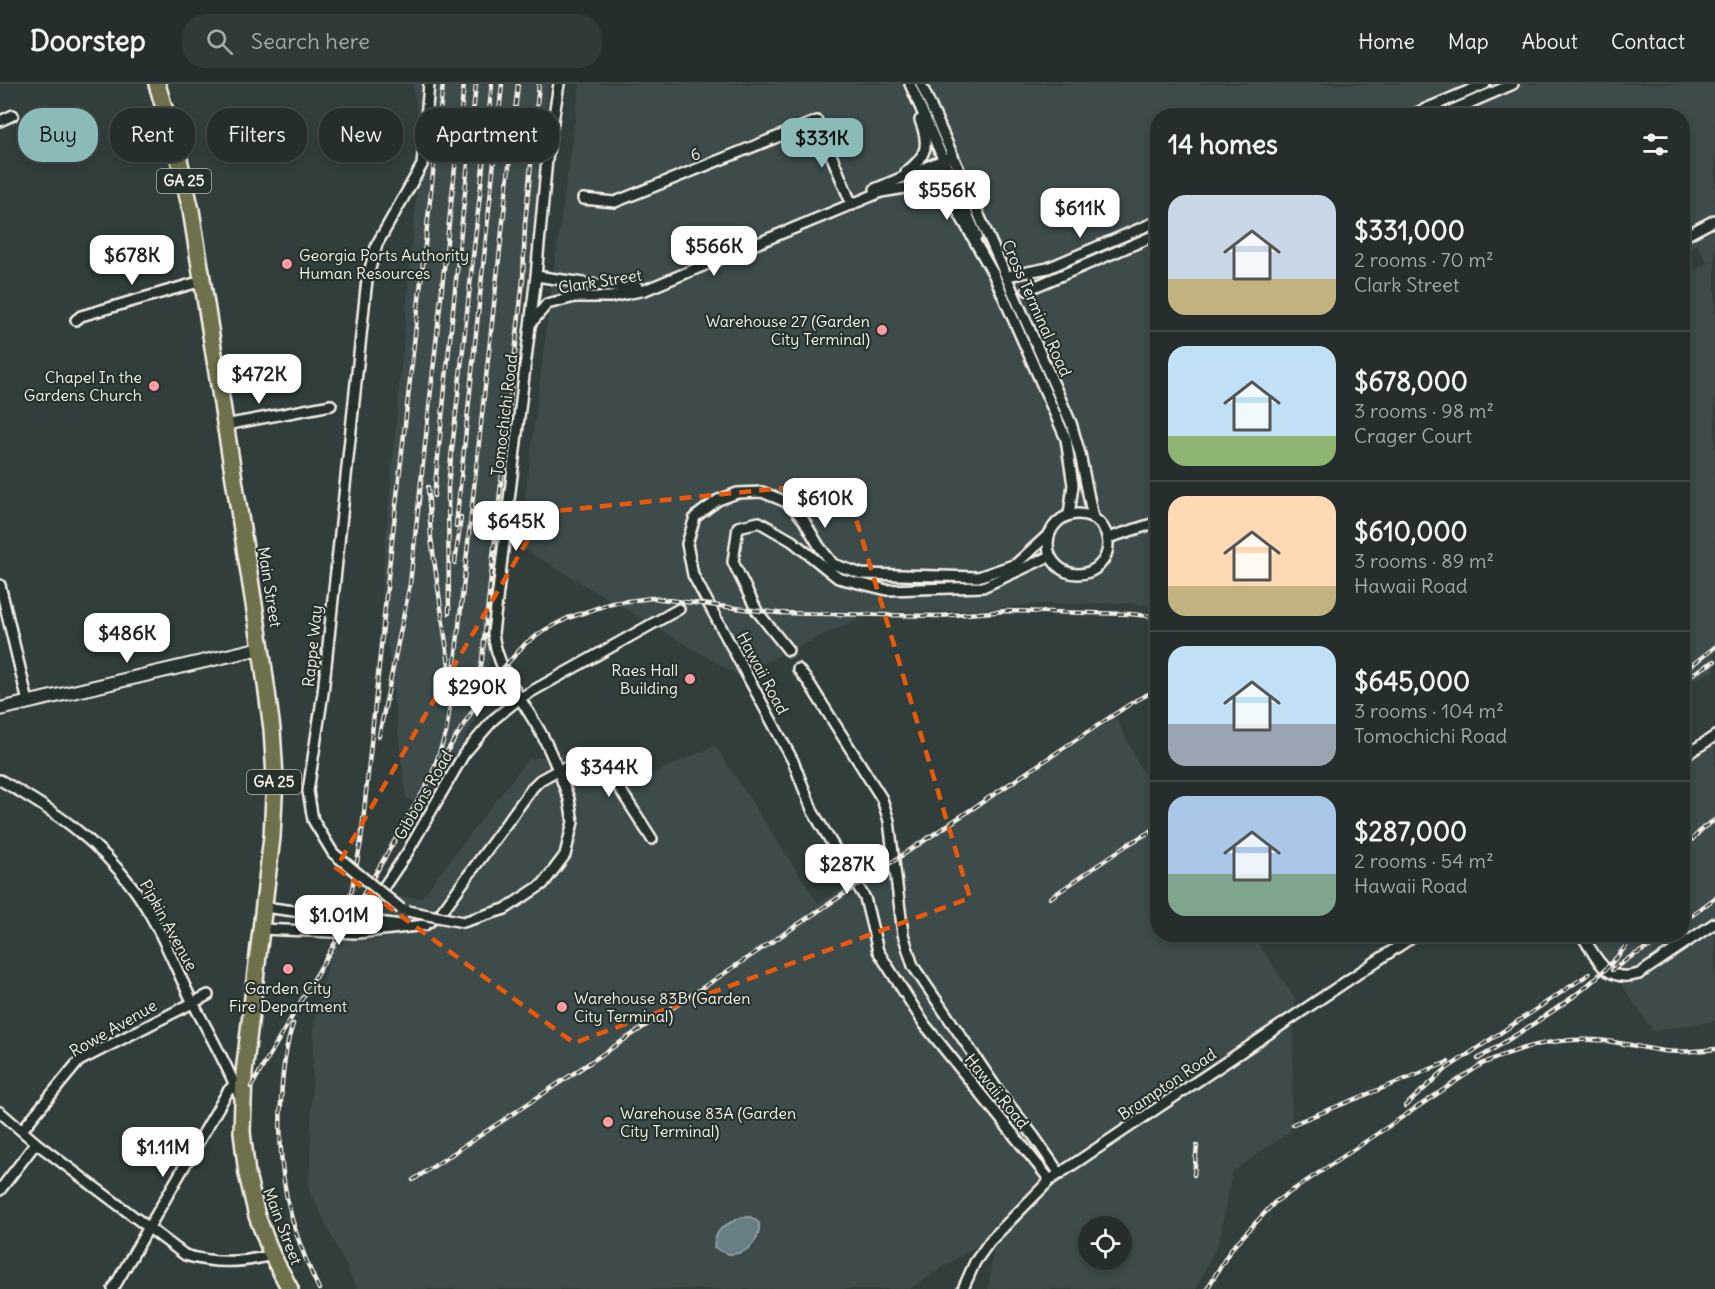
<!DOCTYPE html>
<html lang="en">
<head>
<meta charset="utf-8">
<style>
  :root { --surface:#252e2c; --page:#313a38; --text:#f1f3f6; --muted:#a3a8a9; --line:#424a48; --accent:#8bbbb9 }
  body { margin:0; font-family:Delius,sans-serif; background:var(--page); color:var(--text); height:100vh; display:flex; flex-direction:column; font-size:22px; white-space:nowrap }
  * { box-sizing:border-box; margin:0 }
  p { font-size:20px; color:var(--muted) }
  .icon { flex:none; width:33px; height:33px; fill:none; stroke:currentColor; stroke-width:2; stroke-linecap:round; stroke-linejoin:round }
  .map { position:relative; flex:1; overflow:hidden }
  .drawer { position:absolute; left:1150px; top:24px; width:540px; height:834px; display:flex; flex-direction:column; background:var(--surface); border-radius:24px; box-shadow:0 3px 9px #0003,0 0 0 2px var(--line) }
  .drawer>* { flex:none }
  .banner { position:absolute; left:18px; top:24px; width:570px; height:54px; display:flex; gap:12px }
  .controls { position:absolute; left:1078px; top:1132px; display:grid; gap:12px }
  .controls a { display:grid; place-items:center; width:54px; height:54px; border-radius:50%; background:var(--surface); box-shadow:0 3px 9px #0003,0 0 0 2px var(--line); font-size:30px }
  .price { position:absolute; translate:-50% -51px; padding:0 14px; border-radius:12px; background:#fff; color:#222; font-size:20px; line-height:39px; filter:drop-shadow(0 2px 3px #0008) }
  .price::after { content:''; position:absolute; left:50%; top:36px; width:18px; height:14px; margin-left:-9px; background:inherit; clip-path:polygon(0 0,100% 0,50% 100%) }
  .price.selected { background:var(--accent); color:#111 }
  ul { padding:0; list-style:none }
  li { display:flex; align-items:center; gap:18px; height:150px; padding:0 18px }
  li+li { border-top:2px solid var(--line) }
  li span { display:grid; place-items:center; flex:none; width:168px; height:120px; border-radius:18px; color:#555 }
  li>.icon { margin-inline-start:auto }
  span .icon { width:72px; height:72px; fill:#fffc; stroke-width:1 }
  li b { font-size:26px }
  h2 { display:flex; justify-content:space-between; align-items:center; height:72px; padding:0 18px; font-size:26px }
  .pill { padding:0 21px; border-radius:24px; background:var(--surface); box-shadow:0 3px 9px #0003,0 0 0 2px var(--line); font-size:21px; line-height:54px }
  .pill.selected { background:var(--accent); color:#111 }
  header { display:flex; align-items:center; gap:36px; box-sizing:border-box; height:84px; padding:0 30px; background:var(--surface); border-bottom:2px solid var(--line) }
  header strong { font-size:28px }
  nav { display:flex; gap:33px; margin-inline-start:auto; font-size:21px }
  .search { width:420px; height:54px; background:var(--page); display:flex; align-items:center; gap:15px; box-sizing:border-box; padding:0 21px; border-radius:24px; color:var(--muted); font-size:22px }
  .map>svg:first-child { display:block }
</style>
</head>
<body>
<header>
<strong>Doorstep</strong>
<div class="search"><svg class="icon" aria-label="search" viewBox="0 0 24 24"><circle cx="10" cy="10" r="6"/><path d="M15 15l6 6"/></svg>Search here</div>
<nav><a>Home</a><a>Map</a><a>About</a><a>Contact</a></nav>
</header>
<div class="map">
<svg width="1715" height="1205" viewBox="0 0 1715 1205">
  <rect width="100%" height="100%" fill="#313e3b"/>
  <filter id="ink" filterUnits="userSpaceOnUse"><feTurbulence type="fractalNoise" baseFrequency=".0167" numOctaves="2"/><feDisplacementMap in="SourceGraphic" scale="12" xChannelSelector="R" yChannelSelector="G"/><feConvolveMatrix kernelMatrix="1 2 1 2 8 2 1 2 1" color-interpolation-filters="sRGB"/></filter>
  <g filter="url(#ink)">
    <!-- built -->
    <g fill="#3e4c4c" fill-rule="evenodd">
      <path d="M 413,0 L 549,0 L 490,525 L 489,582 L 493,604 L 427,722 L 406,714 L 381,509 L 421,58 Z"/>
      <path d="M 580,0 L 1715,0 L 1715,587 L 1683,600 L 1683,193 L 1708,179 L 1697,160 L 1683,169 L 1683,32 L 1158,32 L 1158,523 L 1131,519 L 1043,520 L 957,527 L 873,528 L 737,591 L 519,462 L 552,200 Z"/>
      <path d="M 1116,634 L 1140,683 L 1158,710 L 1158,850 L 1252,851 L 1295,914 L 1291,1047 L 1232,1088 L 1220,1154 L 1196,1205 L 988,1205 L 996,1149 L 910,1205 L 357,1205 L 309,1106 L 314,936 L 347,810 L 421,814 L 528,675 L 590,666 L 625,673 L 647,692 L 715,662 L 818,819 ZM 1089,1143 L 1122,1143 L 1122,1176 L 1089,1176 Z"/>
      <path d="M 1715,660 L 1715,937 L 1653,947 L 1588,851 L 1683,850 L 1683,682 Z"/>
    </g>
    <!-- water -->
    <path fill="#687e85" stroke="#a0acad" stroke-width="1.5" d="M 742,1133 L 751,1133 L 759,1139 C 761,1155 749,1169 733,1170 C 726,1171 720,1167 714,1163 C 715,1143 726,1141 742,1133 Z"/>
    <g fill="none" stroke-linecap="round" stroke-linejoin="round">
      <!-- minor-tunnel -->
      <path stroke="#4e5955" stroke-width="9" stroke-dasharray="9 4.5" stroke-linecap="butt" d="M 788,566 L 798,585"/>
      <defs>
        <g id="minor">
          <path d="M 910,0 L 977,152"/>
          <path d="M 921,0 L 1071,339 L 1080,370 L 1093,434"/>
          <path d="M 1409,32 L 1485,0"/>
          <path d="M 1439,32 L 1513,0"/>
          <path d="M 0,37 L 13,31"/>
          <path d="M 906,88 C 927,72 930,61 920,36"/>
          <path d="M 875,105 L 948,74"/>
          <path d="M 583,115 L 615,118 L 817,37 L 852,121"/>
          <path d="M 1683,153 L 1715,136"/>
          <path d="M 993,189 L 1066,355 L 1073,401 L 1069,431"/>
          <path d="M 536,192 L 611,203 L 637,202"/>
          <path d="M 1007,192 L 1048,184 L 1158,137"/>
          <path d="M 1027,206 L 1158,150"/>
          <path d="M 76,236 L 81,232 L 202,197"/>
          <path d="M 531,239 L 547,220 L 575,213 L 611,213 L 645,206 L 881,108 L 905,104 L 924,104 L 935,107 L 952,117 L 995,193"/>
          <path d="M 225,341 L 331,321"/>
          <circle cx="1078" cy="460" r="30"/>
          <path d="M 1049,450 L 1016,480 L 978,493 L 862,490 L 833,480 L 819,462 L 803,435 L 789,419 L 762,408 L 737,409 L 718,416 L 695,433 L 687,460 L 693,491 L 793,677 L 813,728 L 865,814 L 878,867 L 925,941 L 1050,1096"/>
          <path d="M 1108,454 L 1158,438"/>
          <path d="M 0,501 L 28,618"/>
          <path d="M 788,566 L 757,527 L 733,478 L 738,443 L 759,438 L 792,457 L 838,494 L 887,506 L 983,503 L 1050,472"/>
          <path d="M 798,585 L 809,599 L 882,715 L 889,737 L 903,850 L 913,882 L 1002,1012 L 1033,1051 L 1060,1090"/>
          <path d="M 1683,673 L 1715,652"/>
          <path d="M 0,696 C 53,726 97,755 134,805 C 158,838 173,879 191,915 C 208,948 227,979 240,1014"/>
          <path d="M 333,769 L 313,736 L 308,707 L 323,609 L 367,195 L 377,160 L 422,81 L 429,0"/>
          <path d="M 264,823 L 401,841"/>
          <path d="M 362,835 L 407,769 L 464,670 L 494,635 L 520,614 L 679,525"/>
          <path d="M 463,838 L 505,825 L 543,800 L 565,771 L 573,738 L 569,715 L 558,686 C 576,679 590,677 607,685 L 652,755"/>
          <path d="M 261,845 L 357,849 L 425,841 L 440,830 L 533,703 L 540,696 L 558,686 C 553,674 548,662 542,651 C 525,619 497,587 493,549 L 536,192 L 547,75 L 559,0"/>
          <path d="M 1581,850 C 1598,875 1605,900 1639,890 L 1715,839"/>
          <path d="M 0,1028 L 36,1059 L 185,1171 C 214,1180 243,1179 272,1171"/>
          <path d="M 22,1046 L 79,977 L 208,911"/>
          <path d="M 0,1106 L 36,1059"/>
          <path d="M 113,1205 L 228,1007 L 237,998"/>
          <path d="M 963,1205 L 975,1178 L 990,1157 L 1050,1096 L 1417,850"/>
        </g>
        <path id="tertiary" d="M 0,625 L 261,564"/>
        <path id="primary" d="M 157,0 L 178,71 L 191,126 L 261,564 L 272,645 L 275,693 L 272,753 L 244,989 L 242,1048 L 247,1090 L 257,1132 L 272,1171 L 290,1205"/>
      </defs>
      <!-- minor casing -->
      <use href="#minor" stroke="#f4f1e8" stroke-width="14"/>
      <!-- tertiary casing -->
      <use href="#tertiary" stroke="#f4f1e8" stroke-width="16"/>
      <!-- primary casing -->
      <use href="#primary" stroke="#f4f1e8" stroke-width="20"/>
      <!-- minor -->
      <use href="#minor" stroke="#26332d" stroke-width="9"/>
      <!-- tertiary -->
      <use href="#tertiary" stroke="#26332d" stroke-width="12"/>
      <!-- primary -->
      <use href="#primary" stroke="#6e714b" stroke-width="15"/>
      <defs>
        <g id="rail">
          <path d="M 428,403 L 431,454 L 449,581"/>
          <path d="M 434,412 L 476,0"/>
          <path d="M 456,442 L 502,0"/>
          <path d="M 455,479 L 461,433"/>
          <path d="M 449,529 L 448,402 L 492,0"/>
          <path d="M 1683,588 L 1715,563"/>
          <path d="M 1689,592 L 1715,577"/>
          <path d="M 471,618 L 479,592 L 482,576 L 523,195 L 525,140 L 539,0"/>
          <path d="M 379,652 L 410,500 L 464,0"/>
          <path d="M 444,672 L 492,596 L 526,559 L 545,546 L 568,534 L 612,519 L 652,514 L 778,529 L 939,532 L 1007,527 L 1130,530 L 1158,533"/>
          <path d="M 1683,765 L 1704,743 L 1715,736"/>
          <path d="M 1050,814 L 1127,761 L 1158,743"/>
          <path d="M 342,835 L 352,805 L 361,757 L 389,484 L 443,0"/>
          <path d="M 1683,838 L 1715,814"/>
          <path d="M 1612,886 L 1632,872 L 1674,850"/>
          <path d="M 293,940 C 285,964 282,992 281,1017 C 277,1088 288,1141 319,1205"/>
          <path d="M 1478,975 C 1531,940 1600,905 1634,850"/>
          <path d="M 251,1003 L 430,696 L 446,649 L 451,615 L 518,0"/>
          <path d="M 1405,1022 L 1446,985 L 1589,890"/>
          <path d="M 1293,1040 L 1448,978"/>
          <path d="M 1194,1091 L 1197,1062"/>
          <path d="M 413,1096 L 1133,618 L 1158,605"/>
          <path d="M 1207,1205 L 1231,1165 L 1275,1118 L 1482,980 C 1520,963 1553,954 1595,956 C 1618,957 1641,964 1664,967 C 1681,969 1698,967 1715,965"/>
        </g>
      </defs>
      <!-- rail casing -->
      <use href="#rail" stroke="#f4f1e8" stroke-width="4.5"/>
      <!-- rail -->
      <use href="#rail" stroke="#26332d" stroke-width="2" stroke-dasharray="7" stroke-linecap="butt"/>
      <defs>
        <g id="minor-bridge">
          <path d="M 333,769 L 401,825"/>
          <path d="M 408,827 L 463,838"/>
        </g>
      </defs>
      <!-- minor-bridge casing -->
      <use href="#minor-bridge" stroke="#f4f1e8" stroke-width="14" stroke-linecap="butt"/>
      <!-- minor-bridge -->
      <use href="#minor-bridge" stroke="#26332d" stroke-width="9"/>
    </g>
  </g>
  <!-- marked area -->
  <path fill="none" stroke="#e8590c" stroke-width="4.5" stroke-dasharray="12 8" stroke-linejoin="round" d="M 845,398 L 970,814 L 574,959 L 336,784 L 544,428 Z"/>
  <!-- markers -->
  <g fill="#ff9aa2" stroke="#26332d" stroke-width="2">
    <circle cx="287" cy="180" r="6"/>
    <circle cx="882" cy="246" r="6"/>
    <circle cx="154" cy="302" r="6"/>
    <circle cx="690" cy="595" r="6"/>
    <circle cx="288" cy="885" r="6"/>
    <circle cx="562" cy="923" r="6"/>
    <circle cx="608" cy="1038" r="6"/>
  </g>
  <g text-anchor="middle" stroke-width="4.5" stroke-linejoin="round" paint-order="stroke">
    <!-- shield labels -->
    <g fill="#26332d" stroke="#b6b8b0" stroke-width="1.5">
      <rect x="157" y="85" width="54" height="24" rx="4.5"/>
      <rect x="247" y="686" width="54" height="24" rx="4.5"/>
    </g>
    <g font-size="15" font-weight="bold" fill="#f4f1e8">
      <text x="184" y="102">GA 25</text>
      <text x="274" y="703">GA 25</text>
    </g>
    <!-- street labels -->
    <g font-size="16" fill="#f4f1e8" stroke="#26332d">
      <text transform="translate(695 70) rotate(-22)" y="6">6</text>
      <text transform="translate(600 197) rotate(-9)" y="6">Clark Street</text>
      <text transform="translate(1037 224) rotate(66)" y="6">Cross Terminal Road</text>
      <text transform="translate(504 331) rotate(-83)" y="6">Tomochichi Road</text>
      <text transform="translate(270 503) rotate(81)" y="6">Main Street</text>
      <text transform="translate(312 562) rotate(-84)" y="6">Rappe Way</text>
      <text transform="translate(763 589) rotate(62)" y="6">Hawaii Road</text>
      <text transform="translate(423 711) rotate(-60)" y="6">Gibbons Road</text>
      <text transform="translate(169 841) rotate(61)" y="6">Pipkin Avenue</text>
      <text transform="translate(113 944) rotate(-30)" y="6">Rowe Avenue</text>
      <text transform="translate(1167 1000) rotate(-34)" y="6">Brampton Road</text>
      <text transform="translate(997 1007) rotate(51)" y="6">Hawaii Road</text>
      <text transform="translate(283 1142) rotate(69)" y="6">Main Street</text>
    </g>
    <!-- poi labels -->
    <g font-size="16" fill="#f4f1e8" stroke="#26332d" text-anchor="start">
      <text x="299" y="177">Georgia Ports Authority<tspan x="299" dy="18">Human Resources</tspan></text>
      <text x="870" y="243" text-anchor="end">Warehouse 27 (Garden<tspan x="870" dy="18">City Terminal)</tspan></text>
      <text x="142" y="299" text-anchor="end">Chapel In the<tspan x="142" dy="18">Gardens Church</tspan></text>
      <text x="678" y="592" text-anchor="end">Raes Hall<tspan x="678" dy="18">Building</tspan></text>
      <text x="288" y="910" text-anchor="middle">Garden City<tspan x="288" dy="18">Fire Department</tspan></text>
      <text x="574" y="920">Warehouse 83B (Garden<tspan x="574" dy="18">City Terminal)</tspan></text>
      <text x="620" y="1035">Warehouse 83A (Garden<tspan x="620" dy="18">City Terminal)</tspan></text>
    </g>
  </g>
</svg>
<div class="controls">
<a><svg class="icon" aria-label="locate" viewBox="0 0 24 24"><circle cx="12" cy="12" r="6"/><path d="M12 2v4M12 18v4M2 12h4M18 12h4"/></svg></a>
</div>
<b class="price selected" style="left:822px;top:85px">$331K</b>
<b class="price" style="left:947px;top:137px">$556K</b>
<b class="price" style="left:1080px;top:155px">$611K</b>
<b class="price" style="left:714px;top:193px">$566K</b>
<b class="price" style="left:132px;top:202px">$678K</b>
<b class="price" style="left:259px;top:321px">$472K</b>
<b class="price" style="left:825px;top:445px">$610K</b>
<b class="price" style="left:516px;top:468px">$645K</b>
<b class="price" style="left:127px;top:580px">$486K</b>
<b class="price" style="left:477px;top:634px">$290K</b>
<b class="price" style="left:609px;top:714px">$344K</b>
<b class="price" style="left:847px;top:811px">$287K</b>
<b class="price" style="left:339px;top:862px">$1.01M</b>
<b class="price" style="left:163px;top:1094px">$1.11M</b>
<div class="banner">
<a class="pill selected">Buy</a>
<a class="pill">Rent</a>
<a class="pill">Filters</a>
<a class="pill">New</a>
<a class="pill">Apartment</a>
</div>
<section class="drawer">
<h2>14 homes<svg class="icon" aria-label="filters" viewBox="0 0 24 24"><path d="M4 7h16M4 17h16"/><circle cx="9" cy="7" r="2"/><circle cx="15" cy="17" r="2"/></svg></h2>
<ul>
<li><span style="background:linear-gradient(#c9d6e8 70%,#c2b280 0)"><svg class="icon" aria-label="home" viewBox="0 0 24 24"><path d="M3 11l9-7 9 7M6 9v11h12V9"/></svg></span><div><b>$331,000</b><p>2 rooms · 70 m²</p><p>Clark Street</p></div></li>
<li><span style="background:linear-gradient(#bfe0f5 75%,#8fb573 0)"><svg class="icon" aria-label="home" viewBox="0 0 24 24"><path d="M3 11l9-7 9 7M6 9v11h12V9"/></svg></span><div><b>$678,000</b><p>3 rooms · 98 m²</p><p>Crager Court</p></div></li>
<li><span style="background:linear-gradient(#ffd9b3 75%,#c2b280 0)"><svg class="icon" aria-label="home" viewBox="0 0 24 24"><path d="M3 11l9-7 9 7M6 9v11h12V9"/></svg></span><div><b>$610,000</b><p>3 rooms · 89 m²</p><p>Hawaii Road</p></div></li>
<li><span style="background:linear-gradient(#bfe0f5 65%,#9aa5b1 0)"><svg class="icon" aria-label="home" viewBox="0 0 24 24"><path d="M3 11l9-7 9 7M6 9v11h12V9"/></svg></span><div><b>$645,000</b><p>3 rooms · 104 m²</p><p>Tomochichi Road</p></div></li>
<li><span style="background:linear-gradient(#a9c7e8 65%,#7fa58c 0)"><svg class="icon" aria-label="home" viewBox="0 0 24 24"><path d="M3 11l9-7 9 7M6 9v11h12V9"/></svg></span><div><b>$287,000</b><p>2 rooms · 54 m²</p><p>Hawaii Road</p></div></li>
</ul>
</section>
</div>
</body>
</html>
